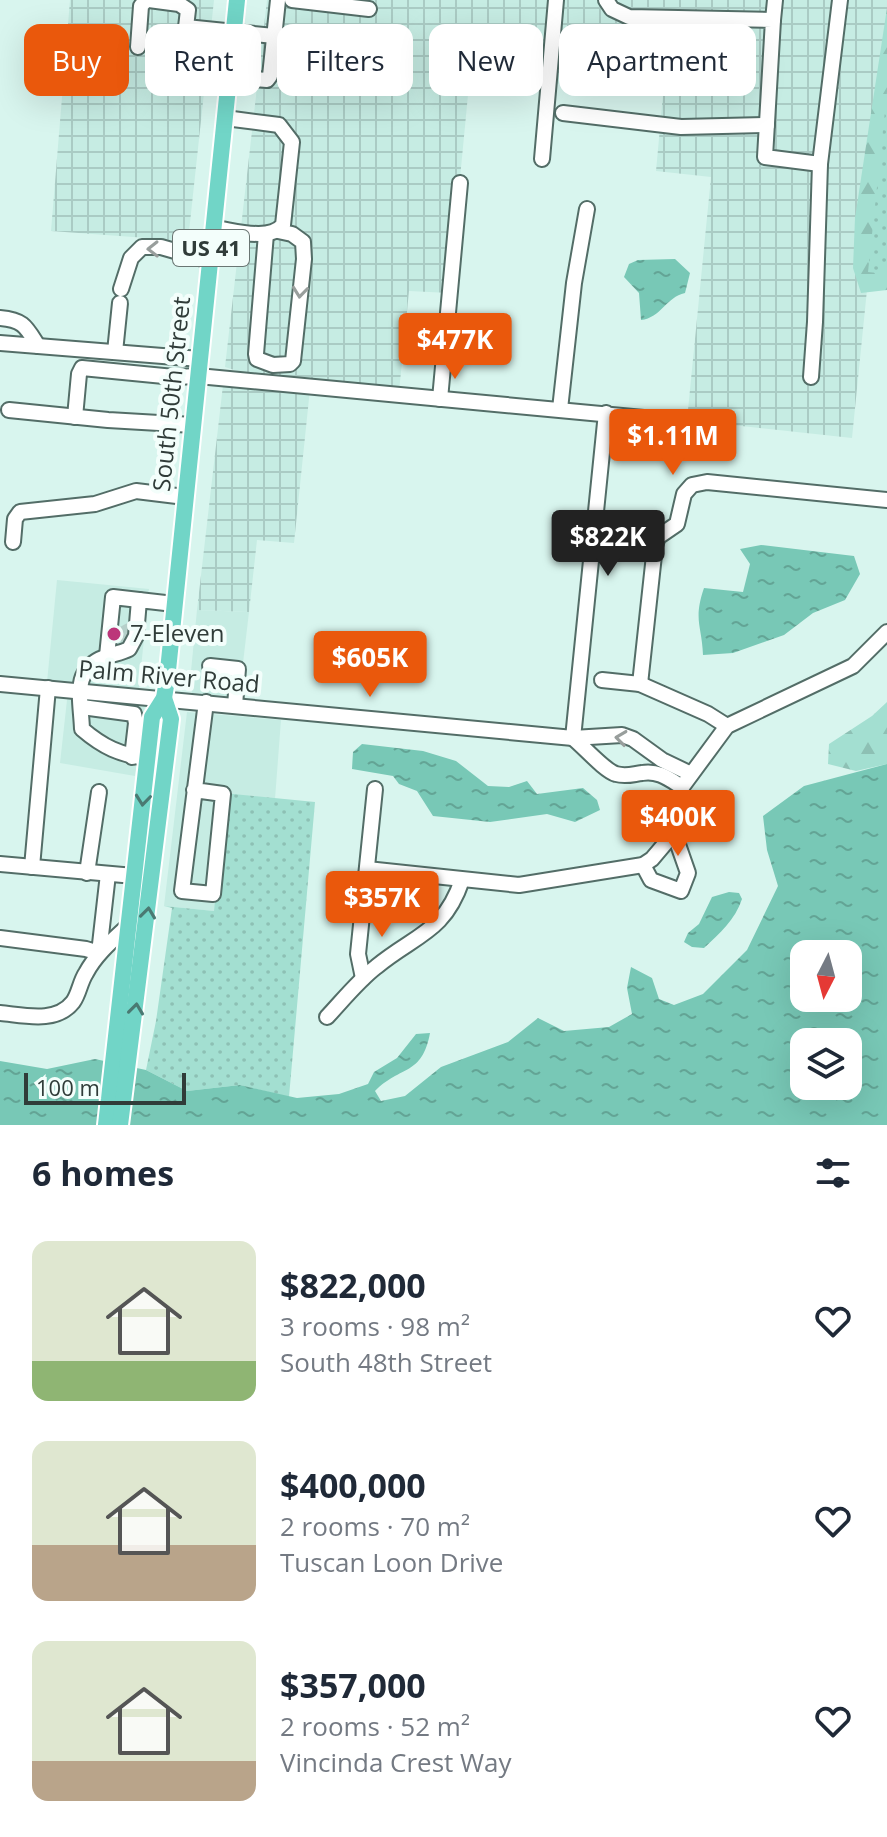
<!DOCTYPE html>
<html lang="en">
<head>
<meta charset="utf-8">
<style>
  :root { --surface:#fff; --page:#f6f6f7; --text:#1f2937; --muted:#747a83; --accent:#ea580c }
  body { margin:0; font-family:"Open Sans",sans-serif; background:var(--page); color:var(--text); height:100vh; display:flex; flex-direction:column; font-size:30px; white-space:nowrap }
  * { box-sizing:border-box; margin:0 }
  p { font-size:26px; color:var(--muted) }
  .icon { flex:none; width:44px; height:44px; fill:none; stroke:currentColor; stroke-width:2; stroke-linecap:round; stroke-linejoin:round }
  .map { position:relative; height:1125px; overflow:hidden }
  .side { display:flex; flex-direction:column; background:var(--surface); flex:1 }
  .side>* { flex:none }
  .banner { position:absolute; left:24px; top:24px; width:840px; height:72px; display:flex; gap:16px }
  .needle { width:52px; rotate:186deg }
  .tools { position:absolute; left:790px; top:940px; display:grid; gap:16px }
  .tools a { display:grid; place-items:center; width:72px; height:72px; border-radius:16px; background:var(--surface); box-shadow:0 8px 32px #0002; font-size:40px }
  .scale { position:absolute; left:24px; bottom:20px; width:162px; box-sizing:border-box; padding-left:8px; border:4px solid #303c39; border-top:0; font-size:22px; line-height:28px; white-space:nowrap; color:#303c39; -webkit-text-stroke:6px #f3fefb; paint-order:stroke }
  .price { position:absolute; translate:-50% -68px; padding:0 18px; border-radius:8px; background:var(--accent); color:#fff; font-size:26px; line-height:52px; filter:drop-shadow(0 2px 4px #0008) }
  .price::after { content:''; position:absolute; left:50%; top:48px; width:24px; height:18px; margin-left:-12px; background:inherit; clip-path:polygon(0 0,100% 0,50% 100%) }
  .price.selected { background:#222; color:#fff }
  ul { padding:0; list-style:none }
  li { display:flex; align-items:center; gap:24px; height:200px; padding:0 32px }
  li span { display:grid; place-items:center; flex:none; width:224px; height:160px; border-radius:16px; color:#555 }
  li>.icon { margin-inline-start:auto }
  span .icon { width:96px; height:96px; fill:#fffc; stroke-width:1 }
  li b { font-size:34px }
  h2 { display:flex; justify-content:space-between; align-items:center; height:96px; padding:0 32px; font-size:34px }
  .chip { padding:0 28px; border-radius:16px; background:var(--surface); box-shadow:0 8px 32px #0002; font-size:28px; line-height:72px }
  .chip.selected { background:var(--accent); color:#fff }
  .map>svg:first-child { display:block }
</style>
</head>
<body>
<div class="map">
<svg width="887" height="1125" viewBox="0 0 887 1125">
  <defs>
    <pattern id="industrial-grid" width="8" height="8" patternUnits="userSpaceOnUse" patternTransform="scale(2)"><rect width="8" height="8" fill="#c6ece3"/><path d="M0 4h8M4 0v8" fill="none" stroke="#aacbc4"/></pattern>
    <pattern id="forest-firs" width="22" height="20" patternUnits="userSpaceOnUse" patternTransform="scale(2)"><rect width="22" height="20" fill="#a3dfd1"/><path d="M5 1l3.5 6h-7zM16 11l3.5 6h-7z" fill="#8dc0b4"/></pattern>
    <pattern id="park-dots" width="8" height="8" patternUnits="userSpaceOnUse" patternTransform="scale(2)"><rect width="8" height="8" fill="#a3dfd1"/><path d="M2 2h.1M6 6h.1" fill="none" stroke="#8dc0b4" stroke-width="1.8" stroke-linecap="round"/></pattern>
    <pattern id="water-ripples" width="26" height="14" patternUnits="userSpaceOnUse" patternTransform="scale(2)"><rect width="26" height="14" fill="#78c8b6"/><path d="M2 4q2-2 4 0t4 0M15 11q2-2 4 0t4 0" fill="none" stroke="#63a495"/></pattern>
  </defs>
  <rect width="100%" height="100%" fill="#d8f5ee"/>
  <!-- built -->
  <g fill="#c6ece3">
    <path d="M 57,580 L 149,589 L 139,688 L 47,682 Z"/>
    <path d="M 197,610 L 249,612 L 239,697 L 192,693 L 190,681 Z"/>
    <path d="M 68,691 L 146,698 L 135,776 L 60,763 Z"/>
    <path d="M 187,712 L 281,720 L 275,799 L 223,794 L 214,911 L 164,906 Z"/>
  </g>
  <!-- industrial -->
  <g fill="url(#industrial-grid)">
    <path d="M 70,0 L 214,0 L 188,241 L 51,231 Z"/>
    <path d="M 267,0 L 887,0 L 887,92 L 852,438 L 687,420 L 711,177 L 656,171 L 663,95 L 470,74 L 449,293 L 409,291 L 399,392 L 249,375 L 225,367 Z"/>
    <path d="M 223,385 L 310,389 L 294,543 L 257,540 L 249,612 L 197,610 Z"/>
  </g>
  <!-- forest -->
  <g fill="url(#forest-firs)">
    <path d="M 887,8 L 887,290 L 861,293 L 853,268 L 855,218 Z"/>
    <path d="M 887,702 L 887,764 L 856,771 L 828,764 L 829,744 L 872,716 Z"/>
  </g>
  <!-- park -->
  <g fill="url(#park-dots)">
    <path d="M 887,92 L 887,274 L 868,272 Z"/>
    <path d="M 223,793 L 315,802 L 289,1097 L 240,1085 L 187,1091 L 146,1070 L 156,1021 L 172,908 L 164,906 L 214,911 Z"/>
  </g>
  <!-- water -->
  <g fill="url(#water-ripples)" fill-rule="evenodd">
    <path d="M 675,259 L 690,273 L 685,293 C 666,297 661,318 641,320 L 639,293 L 624,277 L 629,264 L 638,260 Z"/>
    <path d="M 761,545 L 854,556 L 860,574 L 845,600 L 813,613 L 784,635 L 733,653 L 703,655 C 702,626 693,620 704,588 L 743,592 L 750,564 L 740,549 Z"/>
    <path d="M 362,744 L 423,751 L 456,761 L 488,786 L 509,787 L 527,781 L 537,794 L 583,788 L 597,800 L 600,810 L 575,822 L 547,814 L 490,822 L 433,816 L 417,791 L 399,784 L 393,776 L 352,769 L 353,752 Z"/>
    <path d="M 887,764 L 887,1125 L 0,1125 L 0,1061 L 47,1069 L 95,1059 L 146,1070 L 187,1091 L 240,1085 L 297,1098 L 339,1094 L 368,1084 L 374,1072 L 397,1058 L 416,1034 L 430,1033 C 422,1076 401,1065 375,1091 L 381,1101 L 405,1096 L 441,1067 L 508,1042 L 538,1018 L 564,1031 L 609,1027 L 632,1014 L 627,988 L 631,967 L 652,978 L 659,999 L 674,1005 L 703,994 L 747,950 L 778,886 L 767,850 L 763,816 L 804,786 ZM 804,954 L 848,954 L 848,998 L 804,998 ZM 804,1042 L 848,1042 L 848,1086 L 804,1086 Z"/>
    <path d="M 729,892 L 739,893 L 742,899 C 735,920 720,933 704,948 L 692,947 L 684,942 L 688,933 L 699,924 L 712,897 Z"/>
  </g>
  <g fill="none" stroke-linecap="round" stroke-linejoin="round">
    <!-- minor-tunnel -->
    <path stroke="#b6d0ca" stroke-width="14" stroke-dasharray="14 7" stroke-linecap="butt" d="M 118,636 L 131,629"/>
    <defs>
      <g id="minor">
        <path d="M 149,0 L 179,4 L 188,10 L 186,27 L 274,36"/>
        <path d="M 292,0 L 369,9"/>
        <path d="M 606,0 L 612,9 L 629,17 L 773,20 L 765,157 L 820,164 L 840,0"/>
        <path d="M 773,20 L 775,0"/>
        <path d="M 193,28 L 190,60 L 194,64 L 230,69"/>
        <path d="M 138,47 L 141,6 L 146,0"/>
        <path d="M 229,77 L 267,80 L 270,76 L 278,0"/>
        <path d="M 563,113 L 681,127 L 767,125"/>
        <path d="M 542,159 L 556,0"/>
        <path d="M 214,228 C 233,230 269,242 283,225 L 292,142 L 279,125 L 225,118"/>
        <path d="M 266,234 L 256,354 L 257,359 L 273,365 L 290,364 L 293,361 L 304,259 L 303,242 L 292,234 L 278,231"/>
        <path d="M 121,289 L 131,258 L 142,247 L 161,247 L 210,261"/>
        <path d="M 0,318 C 24,320 26,327 38,346"/>
        <path d="M 0,343 L 200,359"/>
        <path d="M 115,352 L 120,303"/>
        <path d="M 811,377 L 815,322 L 820,164"/>
        <path d="M 440,399 L 460,183"/>
        <path d="M 560,409 L 574,283 L 587,209"/>
        <path d="M 9,410 L 108,420 L 193,425"/>
        <path d="M 75,417 L 79,374 L 82,368 L 174,377 L 198,376 L 708,424"/>
        <path d="M 13,542 L 15,519 L 20,512 L 95,504 L 136,491 L 185,497"/>
        <path d="M 107,656 L 113,597 L 139,600"/>
        <path d="M 210,666 L 238,669 L 235,705"/>
        <path d="M 602,680 L 640,684 L 708,714 L 727,726"/>
        <path d="M 0,684 L 573,738 L 622,735 L 633,739 L 662,760 L 691,774"/>
        <path d="M 640,684 L 655,546 L 658,537 L 677,524 L 684,494 L 692,485 L 707,482 L 887,500"/>
        <path d="M 82,707 L 134,714 L 136,723 L 132,757"/>
        <path d="M 573,738 L 606,413"/>
        <path d="M 573,738 C 584,747 605,771 616,774 C 626,777 633,774 642,773 C 658,770 669,779 682,787"/>
        <path d="M 147,758 C 120,755 103,747 82,729 C 81,700 71,669 105,657 C 113,654 121,653 129,649 L 136,636 L 139,600 L 174,604"/>
        <path d="M 194,790 L 223,794 L 213,894 L 182,891 L 206,702"/>
        <path d="M 0,864 L 134,876"/>
        <path d="M 643,865 L 651,880 L 681,891 L 688,873 L 674,833"/>
        <path d="M 32,867 L 48,688"/>
        <path d="M 367,869 L 519,885 L 643,865 L 652,859 L 674,833 L 682,787 L 727,726 L 853,666 L 887,632"/>
        <path d="M 87,873 L 99,792"/>
        <path d="M 0,938 L 86,949 L 99,953 L 108,874"/>
        <path d="M 363,978 L 358,954 L 375,789"/>
        <path d="M 0,1013 C 23,1015 56,1024 73,1002 C 79,994 80,982 86,973 C 96,954 113,940 129,925"/>
        <path d="M 327,1017 C 343,1000 358,981 376,967 C 416,934 444,933 462,880"/>
      </g>
      <g id="major">
        <path d="M 106,1125 L 152,717 L 164,698 L 167,680 L 237,0"/>
        <path d="M 120,1125 L 171,719 L 164,698"/>
      </g>
    </defs>
    <!-- minor casing -->
    <use href="#minor" stroke="#536d67" stroke-width="18"/>
    <!-- major casing -->
    <use href="#major" stroke="#fff" stroke-width="20"/>
    <!-- minor -->
    <use href="#minor" stroke="#fff" stroke-width="14"/>
    <!-- major -->
    <use href="#major" stroke="#71d5c7" stroke-width="16"/>
  </g>
  <!-- one-way arrows -->
  <defs><path id="oneway-chevron" d="M-2-3.5L2.5 0L-2 3.5" fill="none" stroke-width="1.6" stroke-linecap="round" stroke-linejoin="round" transform="scale(2)"/></defs>
  <g stroke="#989e9c">
    <use href="#oneway-chevron" transform="translate(153 249) rotate(179)"/>
    <use href="#oneway-chevron" transform="translate(300 292) rotate(96)"/>
    <use href="#oneway-chevron" transform="translate(621 738) rotate(-173)"/>
  </g>
  <g stroke="#4a7972">
    <use href="#oneway-chevron" transform="translate(143 800) rotate(96)"/>
    <use href="#oneway-chevron" transform="translate(148 913) rotate(-83)"/>
    <use href="#oneway-chevron" transform="translate(136 1009) rotate(-83)"/>
  </g>
  <!-- markers -->
  <circle fill="#bc367a" stroke="#f3fefb" stroke-width="3" cx="114" cy="634" r="8"/>
  <g text-anchor="middle" stroke-width="8" stroke-linejoin="round" paint-order="stroke">
    <!-- shield labels -->
    <rect fill="#f3fefb" stroke="#6a7673" stroke-width="2" x="173" y="230" width="76" height="36" rx="6"/>
    <g font-size="22" font-weight="bold" fill="#303c39">
      <text x="211" y="256">US 41</text>
    </g>
    <!-- street labels -->
    <g font-size="24" fill="#303c39" stroke="#f3fefb">
      <text transform="translate(172 394) rotate(-84)" y="8">South 50th Street</text>
      <text transform="translate(169 677) rotate(5)" y="8">Palm River Road</text>
    </g>
    <!-- poi labels -->
    <g font-size="24" fill="#303c39" stroke="#f3fefb" text-anchor="start">
      <text x="130" y="642">7-Eleven</text>
    </g>
  </g>
</svg>
<div class="tools">
<a><svg class="needle" viewBox="-14 -14 28 28"><path d="M0-13l5 13h-10z" fill="#e53935"/><path d="M0 13l5-13h-10z" fill="#747a83"/></svg></a>
<a><svg class="icon" aria-label="layers" viewBox="0 0 24 24"><path d="M12 4l9 5-9 5-9-5zM3 14l9 5 9-5"/></svg></a>
</div>
<div class="scale">100 m</div>
<b class="price" style="left:455px;top:381px">$477K</b>
<b class="price" style="left:673px;top:477px">$1.11M</b>
<b class="price selected" style="left:608px;top:578px">$822K</b>
<b class="price" style="left:370px;top:699px">$605K</b>
<b class="price" style="left:678px;top:858px">$400K</b>
<b class="price" style="left:382px;top:939px">$357K</b>
<div class="banner">
<a class="chip selected">Buy</a>
<a class="chip">Rent</a>
<a class="chip">Filters</a>
<a class="chip">New</a>
<a class="chip">Apartment</a>
</div>
</div>
<section class="side">
<h2>6 homes<svg class="icon" aria-label="filters" viewBox="0 0 24 24"><path d="M4 7h16M4 17h16"/><circle cx="9" cy="7" r="2"/><circle cx="15" cy="17" r="2"/></svg></h2>
<ul>
<li><span style="background:linear-gradient(#dfe7d0 75%,#8fb573 0)"><svg class="icon" aria-label="home" viewBox="0 0 24 24"><path d="M3 11l9-7 9 7M6 9v11h12V9"/></svg></span><div><b>$822,000</b><p>3 rooms · 98 m²</p><p>South 48th Street</p></div><svg class="icon" aria-label="heart" viewBox="0 0 24 24"><path d="M12 20l-8-8c-3-5 5-10 8-4 3-6 11-1 8 4z"/></svg></li>
<li><span style="background:linear-gradient(#dfe7d0 65%,#b9a48a 0)"><svg class="icon" aria-label="home" viewBox="0 0 24 24"><path d="M3 11l9-7 9 7M6 9v11h12V9"/></svg></span><div><b>$400,000</b><p>2 rooms · 70 m²</p><p>Tuscan Loon Drive</p></div><svg class="icon" aria-label="heart" viewBox="0 0 24 24"><path d="M12 20l-8-8c-3-5 5-10 8-4 3-6 11-1 8 4z"/></svg></li>
<li><span style="background:linear-gradient(#dfe7d0 75%,#b9a48a 0)"><svg class="icon" aria-label="home" viewBox="0 0 24 24"><path d="M3 11l9-7 9 7M6 9v11h12V9"/></svg></span><div><b>$357,000</b><p>2 rooms · 52 m²</p><p>Vincinda Crest Way</p></div><svg class="icon" aria-label="heart" viewBox="0 0 24 24"><path d="M12 20l-8-8c-3-5 5-10 8-4 3-6 11-1 8 4z"/></svg></li>
</ul>
</section>
</body>
</html>
